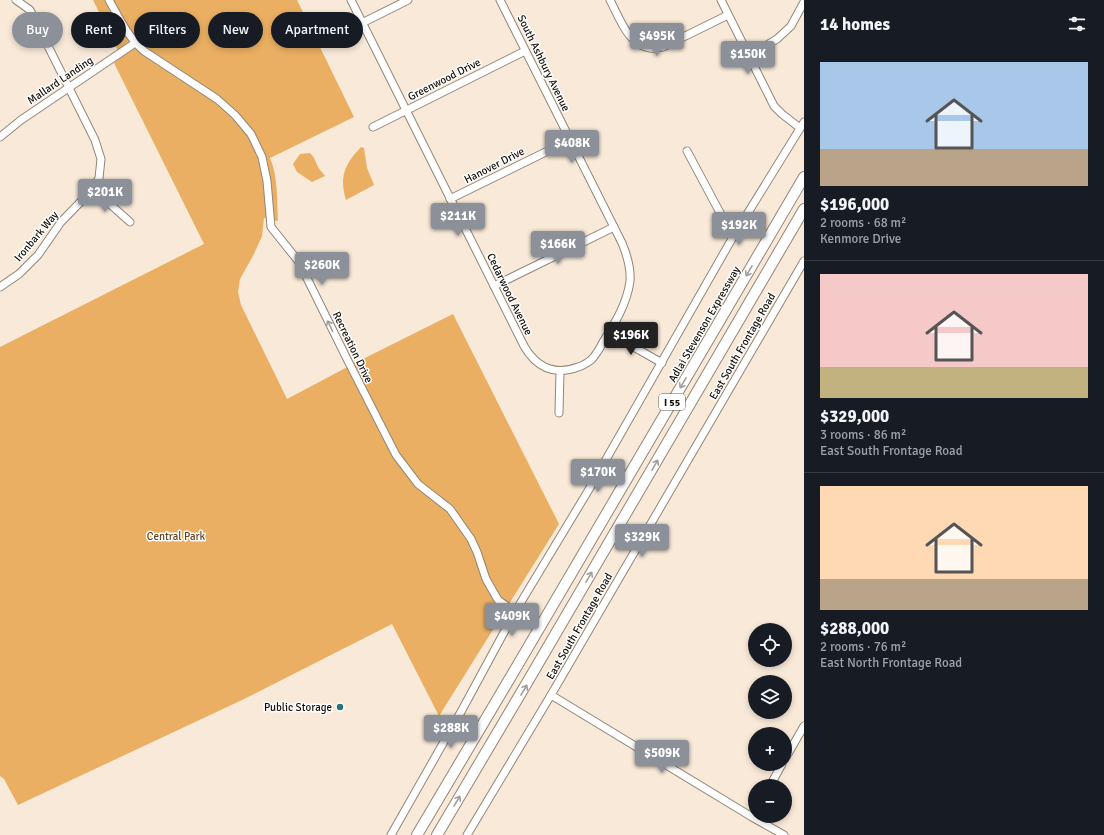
<!DOCTYPE html>
<html lang="en">
<head>
<meta charset="utf-8">
<style>
  :root { --surface:#171b24; --page:#242831; --text:#f1f3f6; --muted:#9ea1a6; --line:#363941; --accent:#8c9099 }
  body { margin:0; font-family:Signika,sans-serif; background:var(--page); color:var(--text); height:100vh; display:flex; flex-direction:column; font-size:15px; white-space:nowrap }
  * { box-sizing:border-box; margin:0 }
  p { font-size:13px; color:var(--muted) }
  .icon { flex:none; width:22px; height:22px; fill:none; stroke:currentColor; stroke-width:2; stroke-linecap:round; stroke-linejoin:round }
  .map { position:relative; flex:1; overflow:hidden }
  .details { display:flex; flex-direction:column; background:var(--surface); width:300px }
  .details>* { flex:none }
  .banner { position:absolute; left:12px; top:12px; width:380px; height:36px; display:flex; gap:8px }
  .controls { position:absolute; left:748px; top:623px; display:grid; gap:8px }
  .controls a { display:grid; place-items:center; width:44px; height:44px; border-radius:50%; background:var(--surface); box-shadow:0 2px 6px #0003; font-size:20px }
  .price { position:absolute; translate:-50% -34px; padding:0 9px; border-radius:4px; background:var(--accent); color:#fff; font-size:13px; line-height:26px; filter:drop-shadow(0 1px 2px #0008) }
  .price::after { content:''; position:absolute; left:50%; top:24px; width:12px; height:9px; margin-left:-6px; background:inherit; clip-path:polygon(0 0,100% 0,50% 100%) }
  .price.current { background:#222; color:#fff }
  ul { padding:0; list-style:none }
  li { display:grid; align-content:center; gap:8px; height:212px; padding:0 16px }
  li+li { border-top:1px solid var(--line) }
  li span { display:grid; place-items:center; height:124px; border-radius:0px; color:#555 }
  li>.icon { margin-inline-start:auto }
  span .icon { width:72px; height:72px; fill:#fffc; stroke-width:1 }
  li b { font-size:17px }
  h2 { display:flex; justify-content:space-between; align-items:center; height:48px; padding:0 16px; font-size:17px }
  .pill { padding:0 14px; border-radius:18px; background:var(--surface); box-shadow:0 2px 6px #0003; font-size:14px; line-height:36px }
  .pill.current { background:var(--accent); color:#fff }
  main { display:flex; flex:1; min-height:0 }
  .map>svg:first-child { display:block }
</style>
</head>
<body>
<main>
<div class="map">
<svg width="804" height="835" viewBox="0 0 804 835">
  <rect width="100%" height="100%" fill="#f8e9d8"/>
  <!-- green -->
  <g fill="#eaaf62">
    <path d="M 93,0 L 297,0 L 354,117 L 270,158 C 278,177 277,200 278,221 L 264,218 L 262,236 L 254,254 L 240,279 L 238,292 L 241,305 L 287,399 L 355,363 L 453,314 L 559,524 L 439,716 L 392,624 L 242,700 L 18,805 L 4,779 L 0,776 L 0,347 L 204,244 L 114,63 L 121,57 Z"/>
    <path d="M 361,147 L 364,148 L 367,168 L 374,185 L 346,200 C 339,176 345,164 361,147 Z"/>
    <path d="M 310,153 C 316,158 316,166 321,171 C 322,173 324,174 325,176 L 312,182 L 297,172 L 293,164 L 300,154 Z"/>
  </g>
  <g fill="none" stroke-linecap="round" stroke-linejoin="round">
    <defs>
      <g id="minor">
        <path d="M 109,0 C 119,18 128,37 144,51 L 217,99 L 235,115 L 251,134 L 262,157 L 267,181 L 271,227 L 299,262 L 348,361 L 396,455 L 418,484 L 450,509 L 471,539 L 477,552 L 486,579 L 498,600 L 515,612"/>
        <path d="M 351,0 L 524,346 C 536,367 554,376 578,367 C 582,366 587,363 591,360 C 596,355 600,348 603,342 C 615,323 627,304 630,281 C 631,268 627,255 622,243 L 500,0"/>
        <path d="M 610,0 C 619,17 628,45 650,48 C 654,49 659,47 663,47 L 728,15"/>
        <path d="M 721,0 L 774,106 L 782,114 L 800,128"/>
        <path d="M 362,23 L 408,0"/>
        <path d="M 749,56 L 777,39 L 791,26 L 804,2"/>
        <path d="M 373,127 L 525,51"/>
        <path d="M 0,137 L 21,120 L 135,43"/>
        <path d="M 687,151 L 733,237"/>
        <path d="M 93,189 L 130,222"/>
        <path d="M 450,199 L 570,140"/>
        <path d="M 494,286 L 614,227"/>
        <path d="M 0,287 L 19,274 L 38,255 L 61,222 L 93,189 L 99,178 L 101,159 L 95,140 L 30,10 L 16,0"/>
        <path d="M 609,333 L 662,363"/>
        <path d="M 559,413 L 560,371"/>
        <path d="M 551,695 L 752,817 L 784,835"/>
        <path d="M 785,759 L 804,726"/>
        <path d="M 770,786 L 782,764"/>
        <path d="M 391,835 L 462,710 L 515,612 L 588,491 L 733,237 L 804,122"/>
        <path d="M 467,835 L 551,695 L 804,261"/>
      </g>
      <g id="highway">
        <path d="M 417,835 L 513,673 L 804,177"/>
        <path d="M 437,835 L 528,681 L 804,209"/>
      </g>
    </defs>
    <!-- minor casing -->
    <use href="#minor" stroke="#938676" stroke-width="9"/>
    <!-- highway casing -->
    <use href="#highway" stroke="#938676" stroke-width="12"/>
    <!-- minor -->
    <use href="#minor" stroke="#fff" stroke-width="7"/>
    <!-- highway -->
    <use href="#highway" stroke="#fff" stroke-width="10"/>
  </g>
  <!-- one-way arrows -->
  <defs><path id="oneway-shaft" d="M-6 0H5M1.5-3L5.5 0L1.5 3" fill="none" stroke-width="1.6" stroke-linecap="round" stroke-linejoin="round"/></defs>
  <g stroke="#a19f9d">
    <use href="#oneway-shaft" transform="translate(749 271) rotate(120)"/>
    <use href="#oneway-shaft" transform="translate(330 326) rotate(-116)"/>
    <use href="#oneway-shaft" transform="translate(683 383) rotate(120)"/>
    <use href="#oneway-shaft" transform="translate(655 465) rotate(-60)"/>
    <use href="#oneway-shaft" transform="translate(589 577) rotate(-60)"/>
    <use href="#oneway-shaft" transform="translate(524 690) rotate(-59)"/>
    <use href="#oneway-shaft" transform="translate(457 801) rotate(-59)"/>
  </g>
  <!-- markers -->
  <circle fill="#2c7380" stroke="#fff" stroke-width="1.5" cx="340" cy="707" r="4"/>
  <g text-anchor="middle" stroke-width="3" stroke-linejoin="round" paint-order="stroke">
    <!-- shield labels -->
    <rect fill="#fff" stroke="#5b5854" stroke-width="1" x="659" y="394" width="26" height="16" rx="3"/>
    <g font-size="10" font-weight="bold" fill="#15100a">
      <text x="672" y="406">I 55</text>
    </g>
    <!-- street labels -->
    <g font-size="11" fill="#15100a" stroke="#fff">
      <text transform="translate(544 63) rotate(64)" y="4">South Ashbury Avenue</text>
      <text transform="translate(444 79) rotate(-27)" y="4">Greenwood Drive</text>
      <text transform="translate(60 80) rotate(-34)" y="4">Mallard Landing</text>
      <text transform="translate(494 165) rotate(-27)" y="4">Hanover Drive</text>
      <text transform="translate(36 236) rotate(-50)" y="4">Ironbark Way</text>
      <text transform="translate(510 294) rotate(64)" y="4">Cedarwood Avenue</text>
      <text transform="translate(704 324) rotate(-60)" y="4">Adlai Stevenson Expressway</text>
      <text transform="translate(742 346) rotate(-60)" y="4">East South Frontage Road</text>
      <text transform="translate(353 347) rotate(64)" y="4">Recreation Drive</text>
      <text transform="translate(579 626) rotate(-60)" y="4">East South Frontage Road</text>
    </g>
    <!-- park labels -->
    <g font-size="11" fill="#624623" stroke="#fff">
      <text x="176" y="540">Central Park</text>
    </g>
    <!-- poi labels -->
    <g font-size="11" fill="#15100a" stroke="#fff" text-anchor="end">
      <text x="332" y="711">Public Storage</text>
    </g>
  </g>
</svg>
<div class="controls">
<a><svg class="icon" aria-label="locate" viewBox="0 0 24 24"><circle cx="12" cy="12" r="6"/><path d="M12 2v4M12 18v4M2 12h4M18 12h4"/></svg></a>
<a><svg class="icon" aria-label="layers" viewBox="0 0 24 24"><path d="M12 4l9 5-9 5-9-5zM3 14l9 5 9-5"/></svg></a>
<a>+</a>
<a>−</a>
</div>
<b class="price" style="left:657px;top:57px">$495K</b>
<b class="price" style="left:748px;top:75px">$150K</b>
<b class="price" style="left:572px;top:164px">$408K</b>
<b class="price" style="left:105px;top:213px">$201K</b>
<b class="price" style="left:458px;top:237px">$211K</b>
<b class="price" style="left:739px;top:246px">$192K</b>
<b class="price" style="left:558px;top:265px">$166K</b>
<b class="price" style="left:322px;top:286px">$260K</b>
<b class="price current" style="left:631px;top:356px">$196K</b>
<b class="price" style="left:598px;top:493px">$170K</b>
<b class="price" style="left:642px;top:558px">$329K</b>
<b class="price" style="left:512px;top:637px">$409K</b>
<b class="price" style="left:451px;top:749px">$288K</b>
<b class="price" style="left:662px;top:774px">$509K</b>
<div class="banner">
<a class="pill current">Buy</a>
<a class="pill">Rent</a>
<a class="pill">Filters</a>
<a class="pill">New</a>
<a class="pill">Apartment</a>
</div>
</div>
<section class="details">
<h2>14 homes<svg class="icon" aria-label="filters" viewBox="0 0 24 24"><path d="M4 7h16M4 17h16"/><circle cx="9" cy="7" r="2"/><circle cx="15" cy="17" r="2"/></svg></h2>
<ul>
<li><span style="background:linear-gradient(#a9c7e8 70%,#b9a48a 0)"><svg class="icon" aria-label="home" viewBox="0 0 24 24"><path d="M3 11l9-7 9 7M6 9v11h12V9"/></svg></span><div><b>$196,000</b><p>2 rooms · 68 m²</p><p>Kenmore Drive</p></div></li>
<li><span style="background:linear-gradient(#f6c9c9 75%,#c2b280 0)"><svg class="icon" aria-label="home" viewBox="0 0 24 24"><path d="M3 11l9-7 9 7M6 9v11h12V9"/></svg></span><div><b>$329,000</b><p>3 rooms · 86 m²</p><p>East South Frontage Road</p></div></li>
<li><span style="background:linear-gradient(#ffd9b3 75%,#b9a48a 0)"><svg class="icon" aria-label="home" viewBox="0 0 24 24"><path d="M3 11l9-7 9 7M6 9v11h12V9"/></svg></span><div><b>$288,000</b><p>2 rooms · 76 m²</p><p>East North Frontage Road</p></div></li>
</ul>
</section>
</main>
</body>
</html>
